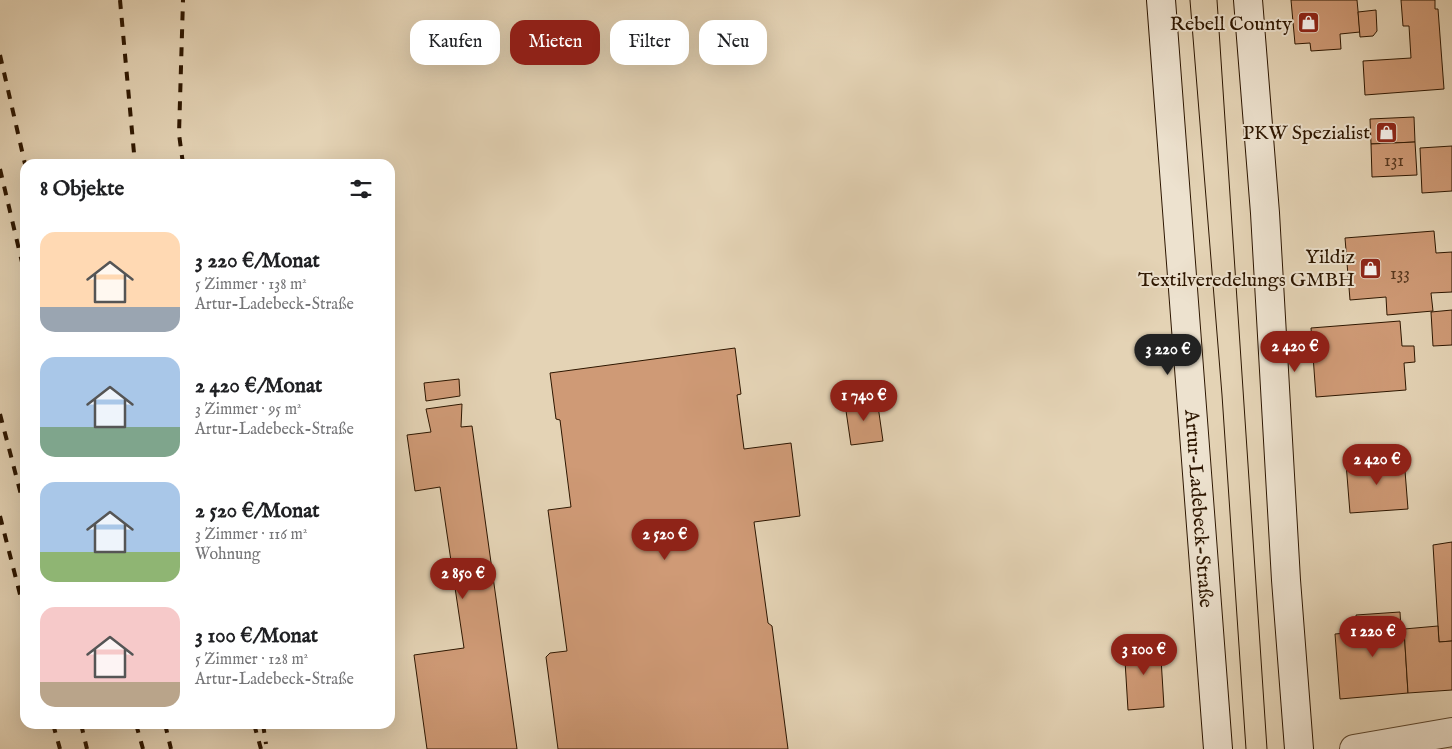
<!DOCTYPE html>
<html lang="de">
<head>
<meta charset="utf-8">
<style>
  :root { --surface:#fff; --page:#f2f2f2; --text:#202124; --muted:#757577; --accent:#8f2418 }
  body { margin:0; font-family:"IM FELL English",serif; background:var(--page); color:var(--text); height:100vh; display:flex; flex-direction:column; font-size:19px; white-space:nowrap }
  * { box-sizing:border-box; margin:0 }
  p { font-size:16px; color:var(--muted) }
  .icon { flex:none; width:28px; height:28px; fill:none; stroke:currentColor; stroke-width:2; stroke-linecap:round; stroke-linejoin:round }
  .map { position:relative; flex:1; overflow:hidden }
  .side { position:absolute; left:20px; top:159px; width:375px; height:570px; display:flex; flex-direction:column; background:var(--surface); border-radius:15px; box-shadow:0 5px 20px #0002 }
  .side>* { flex:none }
  .guide { position:absolute; left:410px; top:20px; width:475px; height:45px; display:flex; gap:10px }
  .price { position:absolute; translate:-50% -42px; padding:0 11px; border-radius:18px; background:var(--accent); color:#fff; font-size:16px; line-height:32px; filter:drop-shadow(0 1px 2px #0008) }
  .price::after { content:''; position:absolute; left:50%; top:30px; width:15px; height:11px; margin-left:-8px; background:inherit; clip-path:polygon(0 0,100% 0,50% 100%) }
  .price.active { background:#222; color:#fff }
  ul { padding:0; list-style:none }
  li { display:flex; align-items:center; gap:15px; height:125px; padding:0 20px }
  li span { display:grid; place-items:center; flex:none; width:140px; height:100px; border-radius:15px; color:#555 }
  li>.icon { margin-inline-start:auto }
  span .icon { width:60px; height:60px; fill:#fffc; stroke-width:1 }
  li b { font-size:21px }
  h2 { display:flex; justify-content:space-between; align-items:center; height:60px; padding:0 20px; font-size:21px }
  .pill { padding:0 18px; border-radius:15px; background:var(--surface); box-shadow:0 5px 20px #0002; font-size:18px; line-height:45px }
  .pill.active { background:var(--accent); color:#fff }
  .map>svg:first-child { display:block }
</style>
</head>
<body>
<div class="map">
<svg width="1452" height="749" viewBox="0 0 1452 749">
  <rect width="100%" height="100%" fill="#e4d3b5"/>
  <filter id="stains"><feTurbulence type="fractalNoise" baseFrequency=".004" numOctaves="4"/><feColorMatrix values="0 0 0 0 .2 0 0 0 0 .09 0 0 0 0 .02 0 0 0 .5 -.17"/></filter>
  <radialGradient id="worn" r=".72"><stop offset=".6" stop-color="#630" stop-opacity="0"/><stop offset="1" stop-color="#630" stop-opacity=".3"/></radialGradient>
  <!-- building -->
  <g fill="#cf9a76" stroke="#2d1600">
    <path d="M 1291,0 L 1357,0 L 1360,32 L 1340,34 L 1341,49 L 1311,51 L 1310,43 L 1295,44 Z"/>
    <path d="M 1401,0 L 1435,0 L 1435,9 L 1438,9 L 1444,89 L 1365,95 L 1363,61 L 1411,58 L 1409,26 L 1403,26 Z"/>
    <path d="M 1376,10 L 1377,31 L 1373,36 L 1360,37 L 1358,12 Z"/>
    <path d="M 1414,117 L 1415,142 L 1371,144 L 1370,119 Z"/>
    <path d="M 1415,142 L 1417,175 L 1372,177 L 1371,144 Z"/>
    <path d="M 1452,146 L 1452,191 L 1422,193 L 1420,148 Z"/>
    <path d="M 1434,231 L 1436,253 L 1452,252 L 1452,292 L 1431,293 L 1433,311 L 1387,315 L 1386,297 L 1350,300 L 1345,238 Z"/>
    <path d="M 1452,310 L 1452,345 L 1433,346 L 1431,312 Z"/>
    <path d="M 1400,321 L 1402,346 L 1414,346 L 1415,362 L 1404,363 L 1406,390 L 1316,397 L 1311,328 Z"/>
    <path d="M 735,348 L 741,394 L 737,395 L 744,449 L 791,443 L 800,516 L 754,522 L 768,623 L 772,626 L 788,749 L 558,749 L 546,657 L 550,653 L 567,651 L 548,510 L 571,507 L 560,420 L 556,419 L 550,373 Z"/>
    <path d="M 459,379 L 460,396 L 426,401 L 424,383 Z"/>
    <path d="M 877,399 L 883,441 L 851,445 L 845,404 Z"/>
    <path d="M 462,404 L 461,427 L 472,426 L 517,749 L 427,749 L 414,655 L 464,648 L 440,487 L 415,491 L 407,435 L 431,432 L 426,409 Z"/>
    <path d="M 1404,458 L 1408,509 L 1350,513 L 1346,463 Z"/>
    <path d="M 1452,542 L 1452,641 L 1439,642 L 1433,545 Z"/>
    <path d="M 1400,612 L 1401,629 L 1404,629 L 1408,693 L 1340,699 L 1335,634 L 1357,632 L 1356,615 Z"/>
    <path d="M 1438,626 L 1439,642 L 1452,641 L 1452,690 L 1408,693 L 1404,629 Z"/>
    <path d="M 1160,642 L 1164,707 L 1128,710 L 1124,644 Z"/>
  </g>
  <g fill="none" stroke-linecap="round" stroke-linejoin="round">
    <defs>
      <path id="street" d="M 1354,749 L 1452,732"/>
      <g id="secondary">
        <path id="s1" d="M 1161,0 L 1218,749"/>
        <path d="M 1248,0 L 1265,213 L 1286,580 L 1299,749"/>
      </g>
    </defs>
    <!-- street casing -->
    <use href="#street" stroke="#5b452d" stroke-width="30"/>
    <!-- secondary casing -->
    <use href="#secondary" stroke="#2d1600" stroke-width="30"/>
    <!-- street -->
    <use href="#street" stroke="#ede2cf" stroke-width="28"/>
    <!-- secondary -->
    <use href="#secondary" stroke="#ede2cf" stroke-width="28"/>
    <!-- tram -->
    <g stroke="#2d1600" stroke-width="1">
      <path d="M 1190,0 L 1222,395 L 1246,749"/>
      <path d="M 1217,0 L 1267,749"/>
    </g>
    <!-- rail -->
    <g stroke="#2d1600" stroke-width="4" stroke-dasharray="9 9" stroke-linecap="butt">
      <path d="M 120,0 L 135,164"/>
      <path d="M 0,55 L 25,164"/>
      <path d="M 183,164 L 179,134 L 183,0"/>
      <path d="M 0,169 L 25,275"/>
      <path d="M 0,414 L 25,510"/>
      <path d="M 0,516 L 25,614"/>
      <path d="M 53,724 L 60,749"/>
      <path d="M 81,724 L 87,749"/>
      <path d="M 136,724 L 143,749"/>
      <path d="M 165,724 L 171,749"/>
      <path d="M 254,724 L 261,749"/>
      <path d="M 263,724 L 266,744"/>
    </g>
  </g>
  <!-- icons -->
  <defs>
    <symbol id="shop-square" viewBox="-11 -11 22 22"><rect x="-9" y="-9" width="18" height="18" rx="4" fill="#8f2418" stroke="#ede2cf"/><path d="M-5-2.5h2.3a2.7 3.5 0 0 1 5.4 0H5L5.5 6h-11ZM-1.5-2.5h3a1.5 2.3 0 0 0-3 0Z" fill="#fff"/></symbol>
  </defs>
  <g fill-rule="evenodd">
    <use href="#shop-square" x="1296" y="10" width="25" height="25"/>
    <use href="#shop-square" x="1374" y="120" width="25" height="25"/>
    <use href="#shop-square" x="1358" y="256" width="25" height="25"/>
  </g>
  <g text-anchor="middle" stroke-width="4" stroke-linejoin="round" paint-order="stroke">
    <!-- number labels -->
    <g font-size="18" fill="#56371e">
      <text x="1394" y="166">131</text>
      <text x="1400" y="279">133</text>
    </g>
    <!-- poi labels -->
    <g font-size="20" fill="#2d1600" stroke="#ede2cf" text-anchor="end">
      <text x="1292" y="30">Rebell County</text>
      <text x="1370" y="139">PKW Spezialist</text>
      <text x="1355" y="263">Yildiz<tspan x="1355" dy="23">Textilveredelungs GMBH</tspan></text>
    </g>
    <!-- street labels -->
    <g font-size="20" fill="#2d1600" stroke="#ede2cf">
      <text dy="7" stroke="none"><textPath href="#s1" startOffset="510">Artur-Ladebeck-Straße</textPath></text>
    </g>
  </g>
  <rect width="100%" height="100%" filter="url(#stains)"/>
  <rect width="100%" height="100%" fill="url(#worn)"/>
</svg>
<b class="price" style="left:1295px;top:373px">2 420 €</b>
<b class="price active" style="left:1168px;top:376px">3 220 €</b>
<b class="price" style="left:864px;top:422px">1 740 €</b>
<b class="price" style="left:1377px;top:486px">2 420 €</b>
<b class="price" style="left:665px;top:561px">2 520 €</b>
<b class="price" style="left:463px;top:600px">2 850 €</b>
<b class="price" style="left:1373px;top:658px">1 220 €</b>
<b class="price" style="left:1144px;top:676px">3 100 €</b>
<div class="guide">
<a class="pill">Kaufen</a>
<a class="pill active">Mieten</a>
<a class="pill">Filter</a>
<a class="pill">Neu</a>
</div>
<section class="side">
<h2>8 Objekte<svg class="icon" aria-label="filters" viewBox="0 0 24 24"><path d="M4 7h16M4 17h16"/><circle cx="9" cy="7" r="2"/><circle cx="15" cy="17" r="2"/></svg></h2>
<ul>
<li><span style="background:linear-gradient(#ffd9b3 75%,#9aa5b1 0)"><svg class="icon" aria-label="home" viewBox="0 0 24 24"><path d="M3 11l9-7 9 7M6 9v11h12V9"/></svg></span><div><b>3 220 €/Monat</b><p>5 Zimmer · 138 m²</p><p>Artur-Ladebeck-Straße</p></div></li>
<li><span style="background:linear-gradient(#a9c7e8 70%,#7fa58c 0)"><svg class="icon" aria-label="home" viewBox="0 0 24 24"><path d="M3 11l9-7 9 7M6 9v11h12V9"/></svg></span><div><b>2 420 €/Monat</b><p>3 Zimmer · 95 m²</p><p>Artur-Ladebeck-Straße</p></div></li>
<li><span style="background:linear-gradient(#a9c7e8 70%,#8fb573 0)"><svg class="icon" aria-label="home" viewBox="0 0 24 24"><path d="M3 11l9-7 9 7M6 9v11h12V9"/></svg></span><div><b>2 520 €/Monat</b><p>3 Zimmer · 116 m²</p><p>Wohnung</p></div></li>
<li><span style="background:linear-gradient(#f6c9c9 75%,#b9a48a 0)"><svg class="icon" aria-label="home" viewBox="0 0 24 24"><path d="M3 11l9-7 9 7M6 9v11h12V9"/></svg></span><div><b>3 100 €/Monat</b><p>5 Zimmer · 128 m²</p><p>Artur-Ladebeck-Straße</p></div></li>
</ul>
</section>
</div>
</body>
</html>
